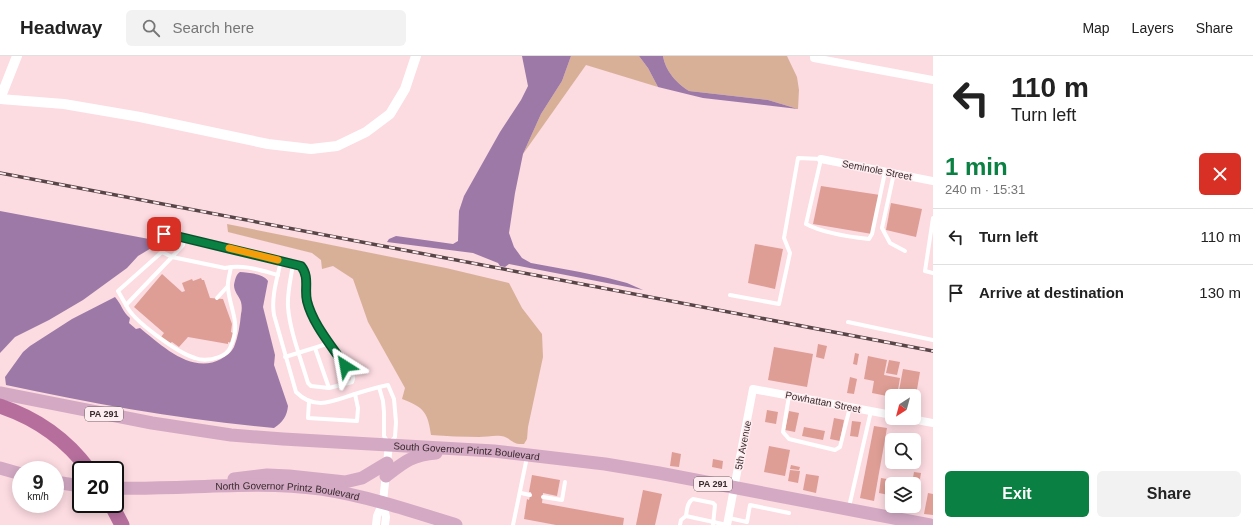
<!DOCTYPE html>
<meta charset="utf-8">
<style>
:root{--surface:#fff;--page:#f2f2f2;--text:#222;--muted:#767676;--line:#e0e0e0;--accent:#0b8043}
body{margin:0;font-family:Arial,sans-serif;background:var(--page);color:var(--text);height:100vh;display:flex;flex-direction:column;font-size:15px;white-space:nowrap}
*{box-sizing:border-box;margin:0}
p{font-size:13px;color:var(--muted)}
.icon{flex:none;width:22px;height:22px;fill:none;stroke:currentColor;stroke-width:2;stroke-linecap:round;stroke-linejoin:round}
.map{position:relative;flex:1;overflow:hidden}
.sheet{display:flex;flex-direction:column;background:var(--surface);width:320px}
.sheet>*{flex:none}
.top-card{background:#fff;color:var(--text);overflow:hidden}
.needle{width:26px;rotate:216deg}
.fabs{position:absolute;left:885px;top:333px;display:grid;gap:8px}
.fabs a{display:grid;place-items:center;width:36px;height:36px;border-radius:6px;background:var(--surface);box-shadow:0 2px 10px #0003;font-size:20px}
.speed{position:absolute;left:12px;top:405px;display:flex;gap:8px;font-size:20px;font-weight:700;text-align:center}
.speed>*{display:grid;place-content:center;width:52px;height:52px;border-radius:50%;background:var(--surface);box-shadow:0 2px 10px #0003;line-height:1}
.speed small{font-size:10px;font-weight:400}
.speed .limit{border:2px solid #111;border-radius:6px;background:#fff;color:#111}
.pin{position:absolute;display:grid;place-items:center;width:34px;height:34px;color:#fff;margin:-17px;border-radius:8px;box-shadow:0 2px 6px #0006}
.me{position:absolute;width:44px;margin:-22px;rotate:326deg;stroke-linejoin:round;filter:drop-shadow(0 0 3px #0008)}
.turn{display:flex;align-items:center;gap:14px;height:84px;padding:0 12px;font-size:18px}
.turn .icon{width:52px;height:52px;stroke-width:2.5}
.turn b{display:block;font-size:28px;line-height:34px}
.round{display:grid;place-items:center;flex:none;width:42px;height:42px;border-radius:6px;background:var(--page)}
.head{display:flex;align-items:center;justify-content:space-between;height:68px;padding:0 12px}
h1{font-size:24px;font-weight:600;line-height:30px;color:var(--accent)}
.cta{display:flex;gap:8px;margin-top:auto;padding:8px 12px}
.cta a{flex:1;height:46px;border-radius:6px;background:var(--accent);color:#fff;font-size:16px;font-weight:600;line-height:46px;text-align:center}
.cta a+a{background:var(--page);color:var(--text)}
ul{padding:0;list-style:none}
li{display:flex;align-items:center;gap:12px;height:56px;padding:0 12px;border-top:1px solid var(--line)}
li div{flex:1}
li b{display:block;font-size:15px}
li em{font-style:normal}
header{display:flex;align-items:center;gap:24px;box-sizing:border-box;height:56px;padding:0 20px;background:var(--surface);border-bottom:1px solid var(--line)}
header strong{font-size:19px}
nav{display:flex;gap:22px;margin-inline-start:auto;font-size:14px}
.search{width:280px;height:36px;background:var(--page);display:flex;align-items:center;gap:10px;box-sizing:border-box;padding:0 14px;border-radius:6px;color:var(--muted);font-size:15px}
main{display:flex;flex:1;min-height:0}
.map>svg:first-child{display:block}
.green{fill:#d8b098}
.water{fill:#9c79a7}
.building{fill:#de9e95}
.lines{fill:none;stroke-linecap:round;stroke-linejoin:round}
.service{stroke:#fff;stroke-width:4}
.minor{stroke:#fff;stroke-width:8}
.tertiary{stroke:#fff;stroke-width:10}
.primary{stroke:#d3a9c4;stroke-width:13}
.motorway{stroke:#b66f9d;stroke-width:15}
.rail-casing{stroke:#574548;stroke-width:3.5}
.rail{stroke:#feedf0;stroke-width:2;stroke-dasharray:6;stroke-linecap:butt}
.route-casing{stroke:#07532c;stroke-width:10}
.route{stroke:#0b8043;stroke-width:7}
.slow{stroke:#f59e0b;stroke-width:7}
.labels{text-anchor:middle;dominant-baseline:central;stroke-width:3;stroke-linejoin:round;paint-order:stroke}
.shield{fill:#feedf0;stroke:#736467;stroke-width:1}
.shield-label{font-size:9px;font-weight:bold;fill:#38292c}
.street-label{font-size:10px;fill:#38292c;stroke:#feedf0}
</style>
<header>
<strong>Headway</strong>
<div class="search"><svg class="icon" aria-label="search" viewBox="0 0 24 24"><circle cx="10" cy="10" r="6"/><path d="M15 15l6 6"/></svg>Search here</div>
<nav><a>Map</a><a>Layers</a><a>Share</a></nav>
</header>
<main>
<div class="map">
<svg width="933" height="469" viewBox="0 0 933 469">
<rect width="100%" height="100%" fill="#fcdbe1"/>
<g class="green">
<path d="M571,0H639L648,12L658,31L586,9L523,98L541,58L562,25Z"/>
<path d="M663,0H787L797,21L799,34L798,53L768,44L689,35C677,28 665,14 663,0Z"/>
<path d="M227,168L446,212L509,227L522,252L542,278L543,301L528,371L527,383L524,388C511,389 511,381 501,380C494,379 486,381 479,381C463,381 447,380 431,379C428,357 424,351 402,343L405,332L368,266L353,223L333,210L322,213L321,204L312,197L228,176Z"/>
</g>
<g class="water">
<path d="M522,0H571L562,25L541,58L523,98L515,137L509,177L514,191L522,202L531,207L580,216L608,222L627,227L643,234L509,208L505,211L500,210L498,207L473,197L387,186L389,183L396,180L453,188L458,185L459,155L464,140L500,76L521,44L528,30Z"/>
<path d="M639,0H663C665,14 677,28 689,35L768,44L798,53L703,42L658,31L648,12Z"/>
<path d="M0,155L149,183L154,185L155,188L153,191L138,200L127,212L83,244L49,264L15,281L0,297Z"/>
<path d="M240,216C248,217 263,217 268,225L263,251L275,299L274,309L288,350C287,360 283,366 274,372C184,364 95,348 6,329L5,321L23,296L30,290L72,263L115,241C122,249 122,255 130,262L129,267L136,273L140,272C161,289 192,319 221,303C226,300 231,297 234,291C238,281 240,269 241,258C242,254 242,250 241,246C239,240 234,236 234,229C235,224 236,218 240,216Z"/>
</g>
<g class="building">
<path d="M821,130L880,139L872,178L813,168Z"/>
<path d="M891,147L922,153L916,181L886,174Z"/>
<path d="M755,188L783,193L775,233L748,227Z"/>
<path d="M162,218L182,236L185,235L182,227L192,223L193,225L201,222L202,224H204L210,242L223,243L232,268L231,276L233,277L232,287L228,286V288L188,281L179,291L172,286L169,288L161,281L164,277L134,251Z"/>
<path d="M818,288L827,290L824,303L816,301Z"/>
<path d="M774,291L813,298L807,331L768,324Z"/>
<path d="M855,297L859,298L857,309L853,308Z"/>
<path d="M868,300L887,304L884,319L900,322L897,340L892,341L872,337L874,325L864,323Z"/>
<path d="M889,304L900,306L897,319L886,317Z"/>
<path d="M903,313L920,316L915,345L914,340H898Z"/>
<path d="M850,321L857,323L854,338L847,337Z"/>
<path d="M767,354L778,356L776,368L765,366Z"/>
<path d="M789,355L799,357L795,376L785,374Z"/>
<path d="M834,362L844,364L840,385L830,383Z"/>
<path d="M852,365L861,366L858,381L850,380Z"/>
<path d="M874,370L887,372L874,445L860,442Z"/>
<path d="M804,371L825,375L823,384L802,380Z"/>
<path d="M769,390L790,394L785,420L764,416Z"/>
<path d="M672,396L681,398L679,411L670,410Z"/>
<path d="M713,403L723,405L722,413L712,411Z"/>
<path d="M791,409L800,411L799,414L790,413Z"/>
<path d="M790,414L800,415L798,427L788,425Z"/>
<path d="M914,416L921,417L918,434L914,433V428H912Z"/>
<path d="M806,418L819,420L816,437L803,434Z"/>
<path d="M532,419L560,424L557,440L543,437L542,447L624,462L623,469H556L524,463L527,443L529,444L531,436H529Z"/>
<path d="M881,422L892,424L889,439L879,437Z"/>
<path d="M643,434L662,438L655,469H636Z"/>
<path d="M928,437L933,438V459L924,458Z"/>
</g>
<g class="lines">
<g class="service">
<path d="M894,117L882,172L890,187L905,195"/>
<path d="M933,162L925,215L933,217"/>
<path d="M162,196L172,201L183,189L184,181"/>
<path d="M281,205C277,223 271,241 274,259L296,336C316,356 335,344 358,337C368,334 378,331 388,329L394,343L396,366L395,381L389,388L384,380V356L383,345L379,331"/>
<path d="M278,219C260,214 243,208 225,212L172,201L126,249L118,235L162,196L161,183L164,178H168L301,210C311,221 304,233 308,246C314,269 339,300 353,321V323L352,326L329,332L311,330L308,327C301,303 290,276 288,251C287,237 291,222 293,208"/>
<path d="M730,239L779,248L790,197L784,182L798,102L821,103L806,168C823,177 850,181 869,183L872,178L885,116"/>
<path d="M217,242L227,231"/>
<path d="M126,249C133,265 178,297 195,302C203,305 211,304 219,301C224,299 228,297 230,292C242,267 230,255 228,232C227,226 230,217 231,211"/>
<path d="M848,266L933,284"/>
<path d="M315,292L329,332"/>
<path d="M285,301L330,287"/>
<path d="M789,340L783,376L789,383L835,394L840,391L850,351"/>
<path d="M309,345L308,362L357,365L358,352L355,338"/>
<path d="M521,437L530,439"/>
<path d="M543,441L562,444L565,426"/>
<path d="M849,451L871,355"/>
<path d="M686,460C687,454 687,446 693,443L713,447L715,449L713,469"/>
<path d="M729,462L747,466L750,449L789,457"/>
<path d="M513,469L527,401"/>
<path d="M680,469L681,464L686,460L727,469"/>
</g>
<g class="minor">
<path d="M814,0V2L933,24"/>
<path d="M821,103L933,125"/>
<path d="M906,362L933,367"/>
<path d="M376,469L377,460L383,446"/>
<path d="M385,469L386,461L383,446L389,388"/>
<path d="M727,469L753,333L892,359"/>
</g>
<g class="tertiary">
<path d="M0,43L64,48L140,61L268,88L311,93L337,90L366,76L390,58L405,33L416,0"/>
<path d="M0,43L17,0"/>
</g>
<g class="primary">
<path id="s1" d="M0,337L152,367L231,379L283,383L494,395L605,408L659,417L930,469"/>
<path d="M0,412L21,418"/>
<path d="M386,420C404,406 412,399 436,397"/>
<path d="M234,423L267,419L289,420L345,426L362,422L387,407"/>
<path d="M55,426L81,430"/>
<path id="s2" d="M115,432C184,434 253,424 321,433C367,440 412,455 456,469"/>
</g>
<g class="motorway">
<path d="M0,350C36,362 67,384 89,414"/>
<path d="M111,448L122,469"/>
</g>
<defs>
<path id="rail" d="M0,117L933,295"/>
</defs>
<use href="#rail" class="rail-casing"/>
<use href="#rail" class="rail"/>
</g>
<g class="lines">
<defs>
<path id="route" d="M164,178H168L301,210C310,221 304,233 307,245C313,269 332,290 345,310"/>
</defs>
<use href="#route" class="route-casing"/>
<use href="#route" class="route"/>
<path class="slow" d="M229,192L278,204"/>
</g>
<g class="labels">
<g class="shield">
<rect x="85" y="351" width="38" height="14" rx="3"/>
<rect x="694" y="421" width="38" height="14" rx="3"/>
</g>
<g class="shield-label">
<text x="104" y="358">PA 291</text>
<text x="713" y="428">PA 291</text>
</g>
<g class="street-label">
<text transform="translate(877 114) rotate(11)">Seminole Street</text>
<text transform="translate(823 346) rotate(11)">Powhattan Street</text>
<text transform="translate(743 389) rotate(-79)">5th Avenue</text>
<text stroke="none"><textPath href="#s1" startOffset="471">South Governor Printz Boulevard</textPath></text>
<text stroke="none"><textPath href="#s2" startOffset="173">North Governor Printz Boulevard</textPath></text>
</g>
</g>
</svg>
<div class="fabs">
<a><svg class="needle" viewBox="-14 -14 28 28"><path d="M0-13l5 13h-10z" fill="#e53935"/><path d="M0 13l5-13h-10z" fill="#767676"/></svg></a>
<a><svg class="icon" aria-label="search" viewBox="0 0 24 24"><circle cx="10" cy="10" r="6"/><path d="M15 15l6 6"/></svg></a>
<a><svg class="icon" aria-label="layers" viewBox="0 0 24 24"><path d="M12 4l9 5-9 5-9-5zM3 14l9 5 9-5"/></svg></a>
</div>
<div class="speed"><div>9<small>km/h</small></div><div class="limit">20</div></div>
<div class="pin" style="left:164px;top:178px;background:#d93025"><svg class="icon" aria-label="arrive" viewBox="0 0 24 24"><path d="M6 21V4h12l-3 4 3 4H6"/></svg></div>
<svg class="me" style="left:345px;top:310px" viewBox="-20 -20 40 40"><path d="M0-17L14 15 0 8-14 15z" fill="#0b8043" stroke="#fff" stroke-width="4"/></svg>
</div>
<section class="sheet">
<div class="top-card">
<div class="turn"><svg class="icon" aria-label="left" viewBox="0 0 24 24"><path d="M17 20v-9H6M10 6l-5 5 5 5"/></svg><div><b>110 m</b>Turn left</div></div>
</div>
<div class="head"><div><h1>1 min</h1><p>240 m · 15:31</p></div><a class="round" style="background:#d93025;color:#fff"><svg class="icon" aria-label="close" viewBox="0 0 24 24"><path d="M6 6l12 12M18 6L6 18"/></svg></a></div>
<ul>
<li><svg class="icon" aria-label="left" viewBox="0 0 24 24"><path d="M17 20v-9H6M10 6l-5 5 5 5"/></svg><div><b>Turn left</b></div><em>110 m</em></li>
<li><svg class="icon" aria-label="arrive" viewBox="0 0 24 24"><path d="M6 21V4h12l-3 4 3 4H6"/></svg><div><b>Arrive at destination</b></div><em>130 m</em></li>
</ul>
<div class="cta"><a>Exit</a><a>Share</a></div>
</section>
</main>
